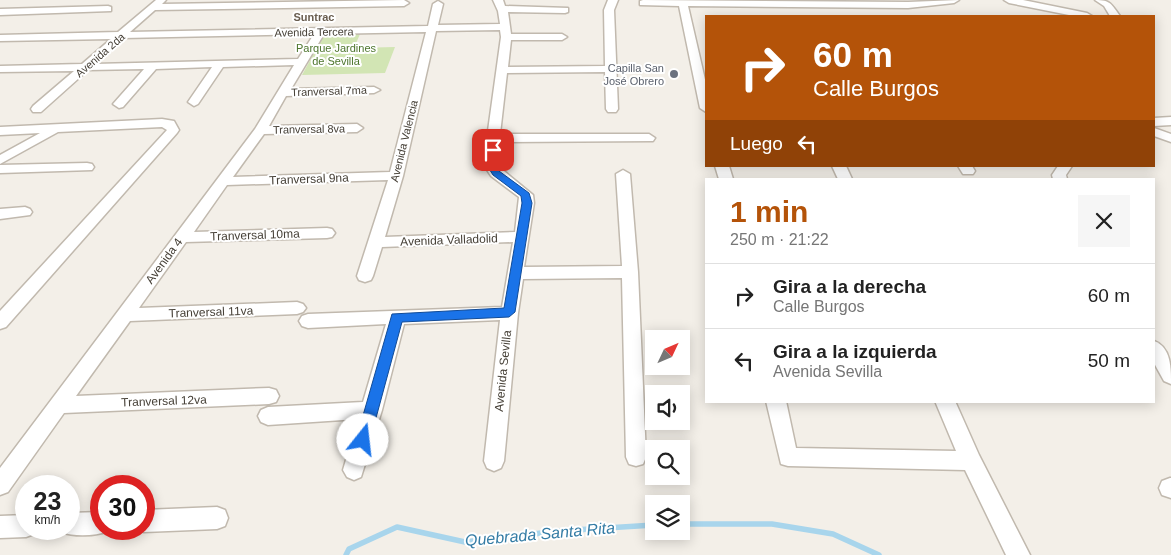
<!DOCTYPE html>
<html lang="es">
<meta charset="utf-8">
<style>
:root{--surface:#fff;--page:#f6f6f6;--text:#222;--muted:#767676;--line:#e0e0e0;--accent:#b45309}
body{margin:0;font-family:Helvetica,sans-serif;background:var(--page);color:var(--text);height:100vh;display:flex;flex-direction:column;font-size:19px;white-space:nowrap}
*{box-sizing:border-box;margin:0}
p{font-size:16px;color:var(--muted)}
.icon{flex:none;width:28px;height:28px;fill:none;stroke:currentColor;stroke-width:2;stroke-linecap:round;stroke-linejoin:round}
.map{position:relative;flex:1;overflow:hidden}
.sheet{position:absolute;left:705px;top:178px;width:450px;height:225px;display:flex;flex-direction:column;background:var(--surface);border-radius:0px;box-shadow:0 2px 12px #0003}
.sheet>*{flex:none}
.guide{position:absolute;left:705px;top:15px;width:450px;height:152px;border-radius:0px;box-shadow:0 2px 12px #0003;background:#b45309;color:#fff;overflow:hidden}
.needle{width:32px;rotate:46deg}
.fabs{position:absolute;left:645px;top:330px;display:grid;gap:10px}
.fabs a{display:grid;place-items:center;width:45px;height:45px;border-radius:0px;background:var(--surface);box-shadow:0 2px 12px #0003;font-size:25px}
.speed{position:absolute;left:15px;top:475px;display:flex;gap:10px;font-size:25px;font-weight:700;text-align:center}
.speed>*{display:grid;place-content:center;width:65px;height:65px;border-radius:50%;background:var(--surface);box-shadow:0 2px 12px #0003;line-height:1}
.speed small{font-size:12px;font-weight:400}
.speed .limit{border:8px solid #d22;background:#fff;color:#111}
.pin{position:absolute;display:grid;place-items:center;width:42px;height:42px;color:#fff;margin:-21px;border-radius:10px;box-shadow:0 2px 8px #0006}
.me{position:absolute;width:55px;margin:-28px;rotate:16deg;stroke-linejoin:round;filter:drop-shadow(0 0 4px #0008)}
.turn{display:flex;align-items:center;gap:18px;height:105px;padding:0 25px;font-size:22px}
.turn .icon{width:65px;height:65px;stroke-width:2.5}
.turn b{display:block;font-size:35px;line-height:42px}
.then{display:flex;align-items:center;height:48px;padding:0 25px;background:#0003;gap:10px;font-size:19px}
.round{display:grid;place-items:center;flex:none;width:52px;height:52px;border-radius:0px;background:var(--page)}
.overview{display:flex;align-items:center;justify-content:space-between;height:85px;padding:0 25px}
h1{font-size:30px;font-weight:700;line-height:38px;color:var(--accent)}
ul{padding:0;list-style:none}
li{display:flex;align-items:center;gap:15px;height:65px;padding:0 25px;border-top:1px solid var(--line)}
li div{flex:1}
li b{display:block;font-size:19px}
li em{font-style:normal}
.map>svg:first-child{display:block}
.green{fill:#d2e5b4}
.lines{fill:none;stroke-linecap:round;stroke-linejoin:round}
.stream{stroke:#a8d5ec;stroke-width:5.5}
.minor-casing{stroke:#c1b9ae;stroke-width:3}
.minor{fill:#fff;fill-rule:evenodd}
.route{fill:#1a73e8;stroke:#114b97}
.worship-dot{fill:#6b7280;stroke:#fff;stroke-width:2}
.labels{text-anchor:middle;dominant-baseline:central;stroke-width:4;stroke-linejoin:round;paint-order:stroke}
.far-neighbourhood-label{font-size:11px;font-weight:bold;fill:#695d4f;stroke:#fff}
.far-street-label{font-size:11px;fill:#464037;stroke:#fff}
.far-park-label{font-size:11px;fill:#4d752d;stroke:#fff}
.far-worship-label{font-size:11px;fill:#5b616d;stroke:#fff;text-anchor:end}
.street-label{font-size:12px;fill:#464037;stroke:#fff}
.near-water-label{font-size:16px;font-style:italic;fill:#347ca5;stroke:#fff}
</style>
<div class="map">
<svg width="1171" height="555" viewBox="0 0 1171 555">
<rect width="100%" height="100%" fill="#f3efe8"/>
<path class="green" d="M360,34L354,48L395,47L385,73L302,75L324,35Z"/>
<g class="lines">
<g class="stream">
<path d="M681,524H772L833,534L879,555"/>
<path d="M346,555L349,549L397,527L465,542L558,531L654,525"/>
</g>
<defs>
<g id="minor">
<path d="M156,0H166L162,4L404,0L409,3L404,6L155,10L130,32L428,26L433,4L438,1L443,4L438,25L500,24L498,11L493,0H503L505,6L568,8V12L565,13L508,12L511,34H562L567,37L562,40H511L508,67L605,66L604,10L608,0H618L614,10L618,109L616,112H608L606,109L605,72L507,73L500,134H649L655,138L653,141L500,142L499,167L533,195L534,203L524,267L622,266L616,174L623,170L630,174L638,272L646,457L643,464L636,466L629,464L626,457L622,278L523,279L518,313L504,461L501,468L494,471L487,468L484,461L500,320L404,324L382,410L361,477L354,480L347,477L343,470L358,419L268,425L261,422L258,416L261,410L268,407L363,402L386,324L308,328L302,326L299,321L302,316L308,314L502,307L513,242L382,247L373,276L371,280L365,282L359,280L357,276L388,180L227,185L194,232L327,228L332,229L335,233L332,237L327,238L186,242L139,308L297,302L303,304L306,308L303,312L297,314L130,321L76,396L269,388L276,390L279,396L276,402L269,404L64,413L8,492L0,495V468L255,129L294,65L223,67L198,104L194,106L188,102L212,67L156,69L123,107L119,108L113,104L144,69L88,70L41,112H33L31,109L33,106L74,71L0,72V66L82,64L111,39L0,41V35L118,32ZM500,30L501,37L487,138L485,167L491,176L519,197L515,232L385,237L403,176L436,31ZM426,32L390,172L233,177L264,134L357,132L363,128L357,124L269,126L286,96L374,93L380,90L374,87L291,89L324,34ZM314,34L298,59L95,64L123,38Z"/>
<path d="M643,0L908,2L959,0L954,3L908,8L688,6L706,84V112L700,108L679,6L640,5V1Z"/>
<path d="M1004,0H1023L1087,13L1092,16H1074L1009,3Z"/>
<path d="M1095,0C1111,0 1111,4 1120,16H1110L1104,6Z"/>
<path d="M108,6L111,7V11L0,15V9Z"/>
<path d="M1171,117V125L1154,126V118Z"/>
<path d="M162,119L174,121L179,130L177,133L6,327L0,329V311L167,130L162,127L58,132L0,164V155L40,133L0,135V127Z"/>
<path d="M1154,128L1171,134V142L1154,136Z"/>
<path d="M87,163L92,164L94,167L92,170L0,173V165Z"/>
<path d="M715,166H729L733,179H719Z"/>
<path d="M832,166H846L852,179H838Z"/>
<path d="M958,166H972L975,171L973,174H963Z"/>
<path d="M1058,166H1072L1066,175L1067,179H1053L1052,175Z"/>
<path d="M25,207L30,209L32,212L30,215L0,219V209Z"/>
<path d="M1154,341C1171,347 1171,368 1171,384L1164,381L1154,363Z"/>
<path d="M766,401H786L796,448L956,451L935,401H955L979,455L1030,555H1006L965,470L788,466L781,464Z"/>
<path d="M1170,478H1171V498L1162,495L1159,488L1162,481Z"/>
<path d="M217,507L225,510L228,518L225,526L217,529L144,532L136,529H144V510Z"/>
<path d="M101,512V529H110L109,531C95,536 75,537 61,532L60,529H69V513Z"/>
<path d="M26,515V529H36L34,534L26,537L0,538V516Z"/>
</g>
</defs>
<use href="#minor" class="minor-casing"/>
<use href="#minor" class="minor"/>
</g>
<path class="route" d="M493,147L497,150V167L499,171L529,193L532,203L515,312L509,317L402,322L370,440L368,444L363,446L358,444L356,440L392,314L504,308L522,203L521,196L493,175L488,167V150Z"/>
<circle class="worship-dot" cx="674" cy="74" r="5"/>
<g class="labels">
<g class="far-neighbourhood-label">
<text x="314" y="17">Suntrac</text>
</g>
<g class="far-street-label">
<text transform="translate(314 32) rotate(-1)">Avenida Tercera</text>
<text transform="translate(100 55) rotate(-41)">Avenida 2da</text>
<text transform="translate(329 91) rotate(-2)">Tranversal 7ma</text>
<text transform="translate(309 129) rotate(-1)">Tranversal 8va</text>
<text transform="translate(404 141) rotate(-76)">Avenida Valencia</text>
</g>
<g class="far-park-label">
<text x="336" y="48">Parque Jardines<tspan x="336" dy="13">de Sevilla</tspan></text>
</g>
<g class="far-worship-label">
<text x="664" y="68">Capilla San<tspan x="664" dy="13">José Obrero</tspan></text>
</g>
<g class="street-label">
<text transform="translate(309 179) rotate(-2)">Tranversal 9na</text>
<text transform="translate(255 235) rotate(-2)">Tranversal 10ma</text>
<text transform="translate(449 240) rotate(-2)">Avenida Valladolid</text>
<text transform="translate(164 261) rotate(-54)">Avenida 4</text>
<text transform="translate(211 312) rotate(-2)">Tranversal 11va</text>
<text transform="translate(503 371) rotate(-84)">Avenida Sevilla</text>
<text transform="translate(164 401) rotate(-2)">Tranversal 12va</text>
</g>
<g class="near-water-label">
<text transform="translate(540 534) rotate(-5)">Quebrada Santa Rita</text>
</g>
</g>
</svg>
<div class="fabs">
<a><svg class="needle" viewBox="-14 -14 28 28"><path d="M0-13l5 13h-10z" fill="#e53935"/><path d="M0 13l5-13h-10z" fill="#767676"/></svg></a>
<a><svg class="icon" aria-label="sound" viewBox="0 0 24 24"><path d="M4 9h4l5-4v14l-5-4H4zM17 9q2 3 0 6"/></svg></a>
<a><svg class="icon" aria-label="search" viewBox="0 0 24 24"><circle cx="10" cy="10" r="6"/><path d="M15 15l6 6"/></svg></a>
<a><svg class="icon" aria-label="layers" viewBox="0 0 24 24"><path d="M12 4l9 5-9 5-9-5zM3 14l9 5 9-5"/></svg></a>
</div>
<div class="speed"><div>23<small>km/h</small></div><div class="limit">30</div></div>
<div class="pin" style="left:493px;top:150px;background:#d93025"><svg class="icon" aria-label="arrive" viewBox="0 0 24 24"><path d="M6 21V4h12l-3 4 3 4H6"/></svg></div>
<svg class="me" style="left:363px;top:440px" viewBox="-20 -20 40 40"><circle r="19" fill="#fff"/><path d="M0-13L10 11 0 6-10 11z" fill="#1a73e8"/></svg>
<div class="guide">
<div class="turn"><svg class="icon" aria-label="right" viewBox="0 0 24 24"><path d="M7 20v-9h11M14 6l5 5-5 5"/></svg><div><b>60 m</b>Calle Burgos</div></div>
<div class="then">Luego<svg class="icon" aria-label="left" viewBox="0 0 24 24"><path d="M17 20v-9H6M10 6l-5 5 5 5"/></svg></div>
</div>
<section class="sheet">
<div class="overview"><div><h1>1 min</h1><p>250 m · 21:22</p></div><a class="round"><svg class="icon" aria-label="close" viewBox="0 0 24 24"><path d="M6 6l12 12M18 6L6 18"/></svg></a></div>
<ul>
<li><svg class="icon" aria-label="right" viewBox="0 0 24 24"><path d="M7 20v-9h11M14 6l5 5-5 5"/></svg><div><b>Gira a la derecha</b><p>Calle Burgos</p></div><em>60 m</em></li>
<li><svg class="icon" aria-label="left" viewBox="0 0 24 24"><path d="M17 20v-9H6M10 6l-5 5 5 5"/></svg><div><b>Gira a la izquierda</b><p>Avenida Sevilla</p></div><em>50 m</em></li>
</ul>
</section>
</div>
